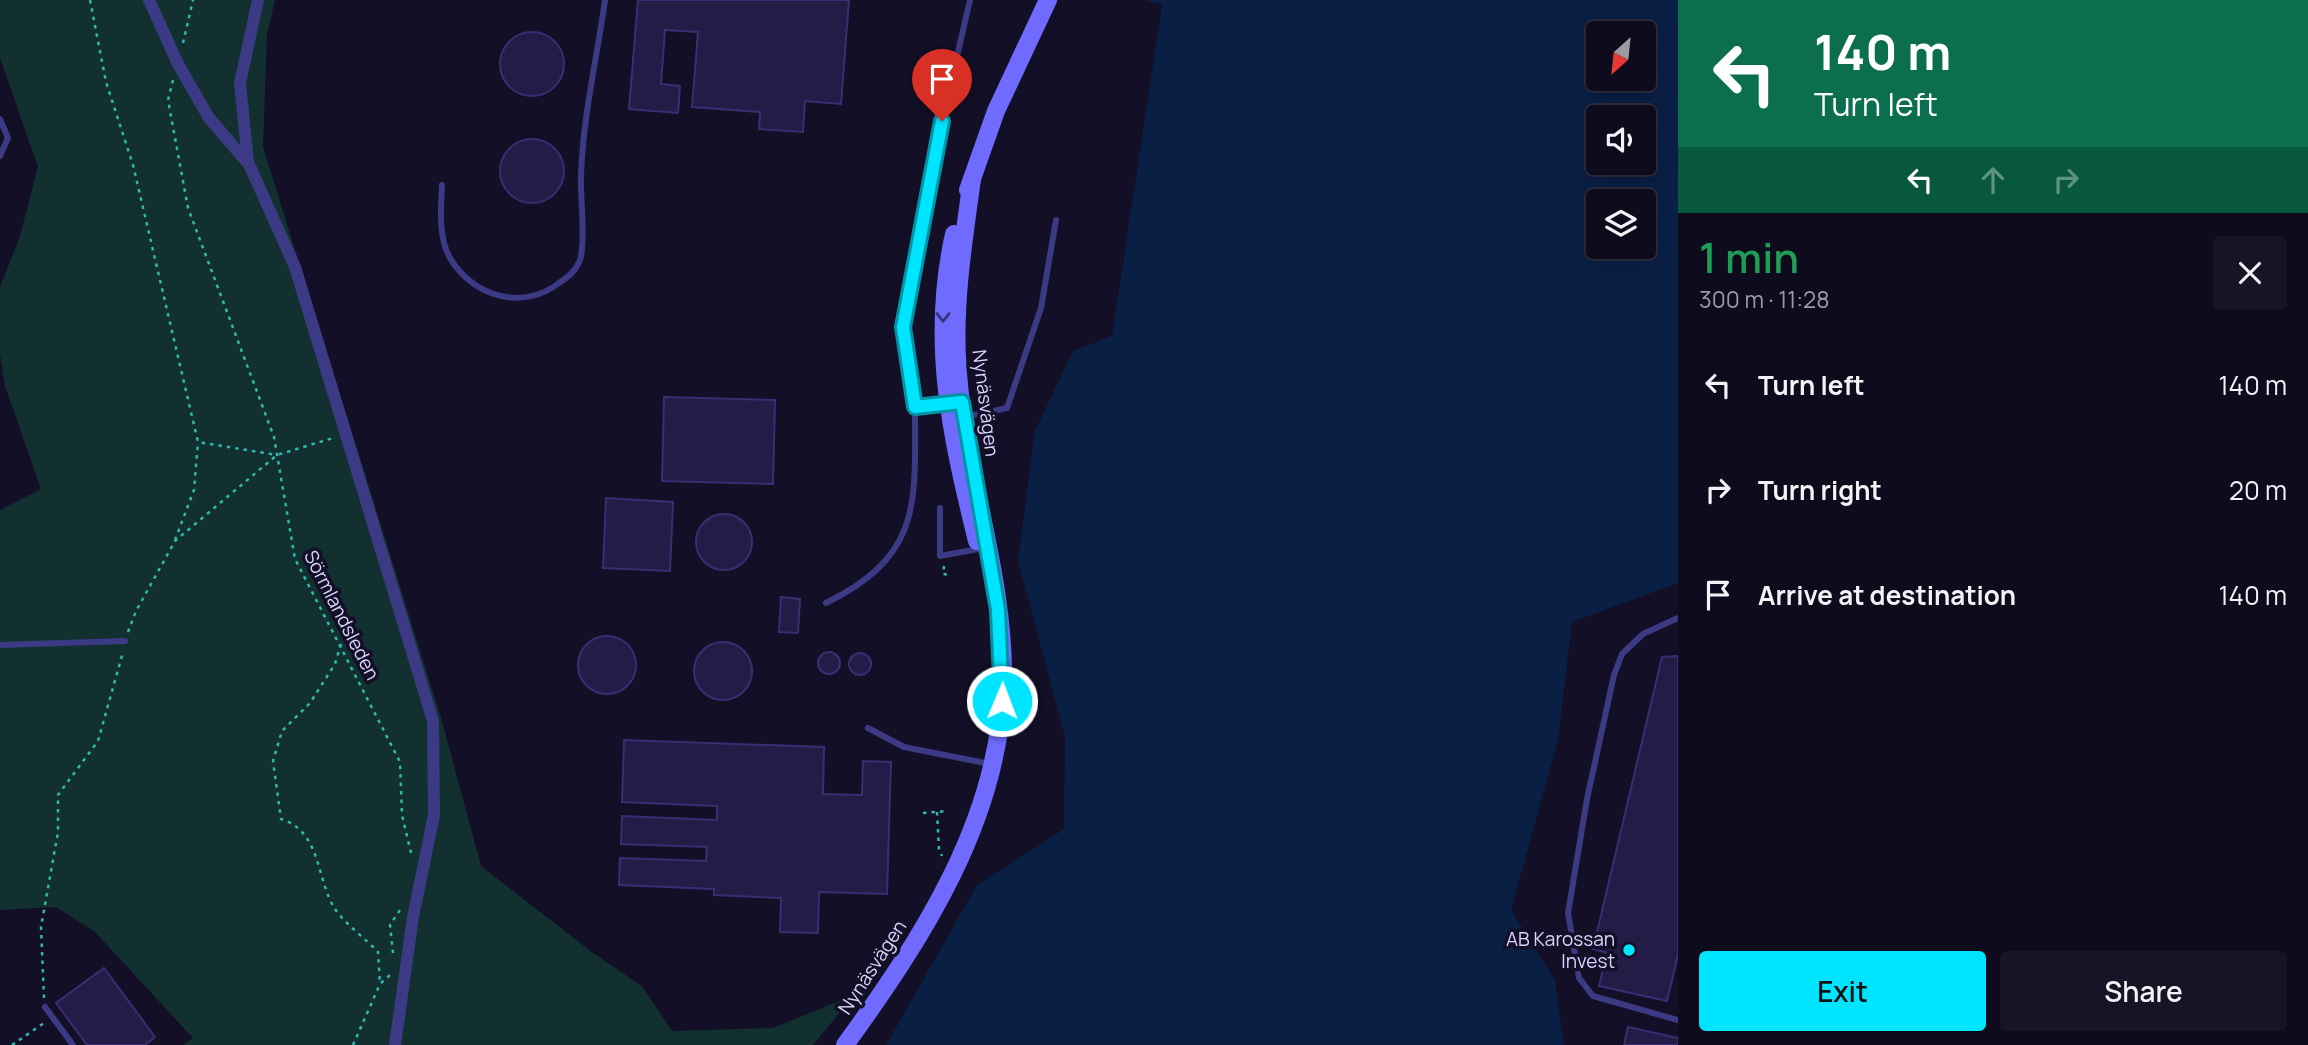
<!DOCTYPE html>
<meta charset="utf-8">
<style>
:root{--surface:#0e0b1c;--page:#171425;--text:#f1f3f6;--muted:#9b9ba3;--line:#2e2b3b;--accent:#00e5ff}
body{margin:0;font-family:Manrope,sans-serif;background:var(--page);color:var(--text);height:100vh;display:flex;flex-direction:column;font-size:26px;white-space:nowrap}
*{box-sizing:border-box;margin:0}
p{font-size:23px;color:var(--muted)}
.icon{flex:none;width:38px;height:38px;fill:none;stroke:currentColor;stroke-width:2;stroke-linecap:round;stroke-linejoin:round}
.map{position:relative;flex:1;overflow:hidden}
.sheet{display:flex;flex-direction:column;background:var(--surface);width:630px}
.sheet>*{flex:none}
.banner{background:#0b6e4f;color:#fff;overflow:hidden}
.needle{width:46px;rotate:207deg}
.buttons{position:absolute;left:1586px;top:21px;display:grid;gap:14px}
.buttons a{display:grid;place-items:center;width:70px;height:70px;border-radius:7px;background:var(--surface);box-shadow:0 4px 18px #0003,0 0 0 2px var(--line);font-size:35px}
.pin{position:absolute;display:grid;place-items:center;width:60px;height:60px;color:#fff;margin:-72px -30px;border-radius:50% 50% 50% 0;rotate:-45deg;box-shadow:0 0 7px #0007}
.pin .icon{rotate:45deg}
.me{position:absolute;width:77px;margin:-38px;rotate:1deg;stroke-linejoin:round;filter:drop-shadow(0 0 5px #0008)}
.turn{display:flex;align-items:center;gap:24px;height:147px;padding:0 21px;font-size:32px}
.turn .icon{width:91px;height:91px;stroke-width:2.5}
.turn b{display:block;font-size:49px;line-height:60px}
.lanes{display:flex;align-items:center;height:66px;padding:0 21px;background:#0003;justify-content:center;gap:35px;direction:ltr}
.lanes .off{opacity:.35}
.round{display:grid;place-items:center;flex:none;width:74px;height:74px;border-radius:7px;background:var(--page)}
.summary{display:flex;align-items:center;justify-content:space-between;height:119px;padding:0 21px}
h1{font-size:42px;font-weight:600;line-height:52px;color:#1e9e55}
.primary-button{display:flex;gap:14px;margin-top:auto;padding:14px 21px}
.primary-button a{flex:1;height:80px;border-radius:7px;background:var(--accent);color:#111;font-size:28px;font-weight:600;line-height:80px;text-align:center}
.primary-button a+a{background:var(--page);color:var(--text)}
ul{padding:0;list-style:none}
li{display:flex;align-items:center;gap:21px;height:105px;padding:0 21px}
li div{flex:1}
li b{display:block;font-size:26px}
li em{font-style:normal}
main{display:flex;flex:1;min-height:0}
.map>svg:first-child{display:block}
.green{fill:#12302f}
.water{fill:#0a1f44;fill-rule:evenodd}
.building{fill:#241b47;stroke:#3b2d73;stroke-width:2}
.lines{fill:none;stroke-linecap:round;stroke-linejoin:round}
.path{stroke:#2fb8b0;stroke-width:2.5;stroke-dasharray:3.5 5;stroke-linecap:butt}
.lane{stroke:#3d3a85;stroke-width:6}
.street{stroke:#3d3a85;stroke-width:12}
.secondary{stroke:#6f6bff;stroke-width:18}
.oneway{stroke:#38347d}
.route-casing{stroke:#0095a6;stroke-width:18}
.route{stroke:#00e5ff;stroke-width:12}
.poi-dot{fill:#00e5ff;stroke:#130f26;stroke-width:2.5}
.labels{text-anchor:middle;dominant-baseline:central;stroke-width:7;stroke-linejoin:round;paint-order:stroke}
.street-label{font-size:19px;fill:#d9d4ff;stroke:#130f26}
.poi-label{font-size:19px;fill:#d9d4ff;stroke:#130f26;text-anchor:end}
</style>
<main>
<div class="map">
<svg width="1678" height="1045" viewBox="0 0 1678 1045">
<rect width="100%" height="100%" fill="#130f26"/>
<path class="green" d="M0,0H275L267,34L263,147L442,721L481,866L593,953L642,986L672,1031L773,1028L854,995L813,1045H183L193,1038L94,931L56,907L0,910V510L41,489L5,386L0,355V287L19,239L38,167L0,58Z"/>
<path class="water" d="M1144,0H1678V583L1572,622L1558,740L1511,910L1555,980L1564,1045H886L977,885L1064,829L1065,737L1018,560L1035,431L1073,351L1112,336L1162,5ZM1598,33H1643V79H1598ZM1598,117H1643V163H1598ZM1598,201H1643V247H1598Z"/>
<g class="building">
<path d="M638,0H849L841,104L805,101L803,132L759,129L760,112L692,107L698,32L665,30L661,84L680,86L678,113L629,109Z"/>
<circle cx="532" cy="64" r="32"/>
<circle cx="532" cy="171" r="32"/>
<path d="M664,397L775,400L773,484L662,481Z"/>
<path d="M606,498L673,502L670,571L603,568Z"/>
<circle cx="724" cy="542" r="28"/>
<path d="M781,597L800,599L798,633L779,632Z"/>
<circle cx="607" cy="665" r="29"/>
<circle cx="723" cy="671" r="29"/>
<circle cx="829" cy="663" r="11"/>
<circle cx="860" cy="664" r="11"/>
<path d="M1678,656V955L1667,1001L1599,986L1607,953L1593,949L1662,657Z"/>
<path d="M624,740L824,747L823,794L862,795L863,761L891,762L887,894L819,892L818,933L780,932L781,898L714,895V889L619,885L620,858L706,861L707,847L621,844L622,816L717,820V806L622,802Z"/>
<path d="M104,968L155,1037L145,1045H87L56,1003Z"/>
<path d="M1628,1027L1678,1038V1045H1624Z"/>
</g>
<g class="lines">
<g class="path">
<path d="M90,0L106,82L133,165L198,442L277,455"/>
<path d="M183,43L193,0"/>
<path d="M173,80L168,100L188,208L274,437L295,559L400,762L402,815L412,857"/>
<path d="M175,540L194,490L198,442"/>
<path d="M944,566L943,574L950,575"/>
<path d="M128,632L136,611L175,541L277,455L333,438"/>
<path d="M341,644L335,664L310,703L282,731L273,761L281,819C322,832 316,880 335,909C345,924 365,938 378,952L380,984"/>
<path d="M937,812L939,849L942,856"/>
<path d="M923,813L948,811"/>
<path d="M393,953L390,925L400,910"/>
<path d="M44,998L41,927L58,832V795L98,741L123,652"/>
<path d="M12,1045L44,1023"/>
<path d="M353,1045L380,984L390,975"/>
</g>
<g class="lane">
<path d="M0,119L8,138L0,156"/>
<path d="M442,185C441,207 438,237 450,258C473,297 523,311 559,283C568,277 576,271 580,260C586,238 580,198 581,175C583,116 597,58 605,0"/>
<path d="M946,403L915,407L903,327L942,121L970,0"/>
<path d="M965,417L1007,408L1041,308L1056,220"/>
<path d="M940,508V556L984,548"/>
<path d="M826,603C923,555 915,503 915,407"/>
<path d="M1678,618L1643,634L1622,654L1614,675L1587,799L1568,913L1579,978L1593,996L1678,1020"/>
<path d="M0,645L125,641"/>
<path d="M868,728L904,747L990,764"/>
<path d="M45,1007L73,1045"/>
</g>
<g class="street">
<path d="M149,0L178,64L209,118L247,162"/>
<path d="M258,0L240,83L248,162L295,267L433,721L434,815L413,917L395,1045"/>
</g>
<g class="secondary">
<path d="M968,190L996,111L1048,0"/>
<path d="M954,234C930,342 951,435 977,541"/>
<path d="M845,1045C922,939 1001,818 1003,682C1005,572 962,467 957,358C954,298 964,238 972,179"/>
</g>
</g>
<defs><path id="oneway-chevron" d="M-2-3.5L2.5 0L-2 3.5" fill="none" stroke-width="1.6" stroke-linecap="round" stroke-linejoin="round" transform="scale(1.75)"/></defs>
<use class="oneway" href="#oneway-chevron" transform="translate(943 317) rotate(91)"/>
<g class="lines">
<defs>
<path id="route" d="M942,121L903,327L915,407L962,402L998,610L1002,701"/>
</defs>
<use href="#route" class="route-casing"/>
<use href="#route" class="route"/>
</g>
<circle class="poi-dot" cx="1629" cy="950" r="7"/>
<g class="labels">
<g class="street-label">
<text transform="translate(986 403) rotate(83)">Nynäsvägen</text>
<text transform="translate(342 615) rotate(63)">Sörmlandsleden</text>
<text transform="translate(872 967) rotate(-57)">Nynäsvägen</text>
</g>
<g class="poi-label">
<text x="1615" y="939">AB Karossan<tspan x="1615" dy="22">Invest</tspan></text>
</g>
</g>
</svg>
<div class="buttons">
<a><svg class="needle" viewBox="-14 -14 28 28"><path d="M0-13l5 13h-10z" fill="#e53935"/><path d="M0 13l5-13h-10z" fill="#9b9ba3"/></svg></a>
<a><svg class="icon" aria-label="sound" viewBox="0 0 24 24"><path d="M4 9h4l5-4v14l-5-4H4zM17 9q2 3 0 6"/></svg></a>
<a><svg class="icon" aria-label="layers" viewBox="0 0 24 24"><path d="M12 4l9 5-9 5-9-5zM3 14l9 5 9-5"/></svg></a>
</div>
<div class="pin" style="left:942px;top:121px;background:#d93025"><svg class="icon" aria-label="arrive" viewBox="0 0 24 24"><path d="M6 21V4h12l-3 4 3 4H6"/></svg></div>
<svg class="me" style="left:1002px;top:701px" viewBox="-20 -20 40 40"><circle r="17" fill="#00e5ff" stroke="#fff" stroke-width="3"/><path d="M0-11L8 9 0 5-8 9z" fill="#fff"/></svg>
</div>
<section class="sheet">
<div class="banner">
<div class="turn"><svg class="icon" aria-label="left" viewBox="0 0 24 24"><path d="M17 20v-9H6M10 6l-5 5 5 5"/></svg><div><b>140 m</b>Turn left</div></div>
<div class="lanes"><svg class="icon" aria-label="left" viewBox="0 0 24 24"><path d="M17 20v-9H6M10 6l-5 5 5 5"/></svg><svg class="icon off" aria-label="ahead" viewBox="0 0 24 24"><path d="M12 20V5M6 11l6-6 6 6"/></svg><svg class="icon off" aria-label="right" viewBox="0 0 24 24"><path d="M7 20v-9h11M14 6l5 5-5 5"/></svg></div>
</div>
<div class="summary"><div><h1>1 min</h1><p>300 m · 11:28</p></div><a class="round"><svg class="icon" aria-label="close" viewBox="0 0 24 24"><path d="M6 6l12 12M18 6L6 18"/></svg></a></div>
<ul>
<li><svg class="icon" aria-label="left" viewBox="0 0 24 24"><path d="M17 20v-9H6M10 6l-5 5 5 5"/></svg><div><b>Turn left</b></div><em>140 m</em></li>
<li><svg class="icon" aria-label="right" viewBox="0 0 24 24"><path d="M7 20v-9h11M14 6l5 5-5 5"/></svg><div><b>Turn right</b></div><em>20 m</em></li>
<li><svg class="icon" aria-label="arrive" viewBox="0 0 24 24"><path d="M6 21V4h12l-3 4 3 4H6"/></svg><div><b>Arrive at destination</b></div><em>140 m</em></li>
</ul>
<div class="primary-button"><a>Exit</a><a>Share</a></div>
</section>
</main>
